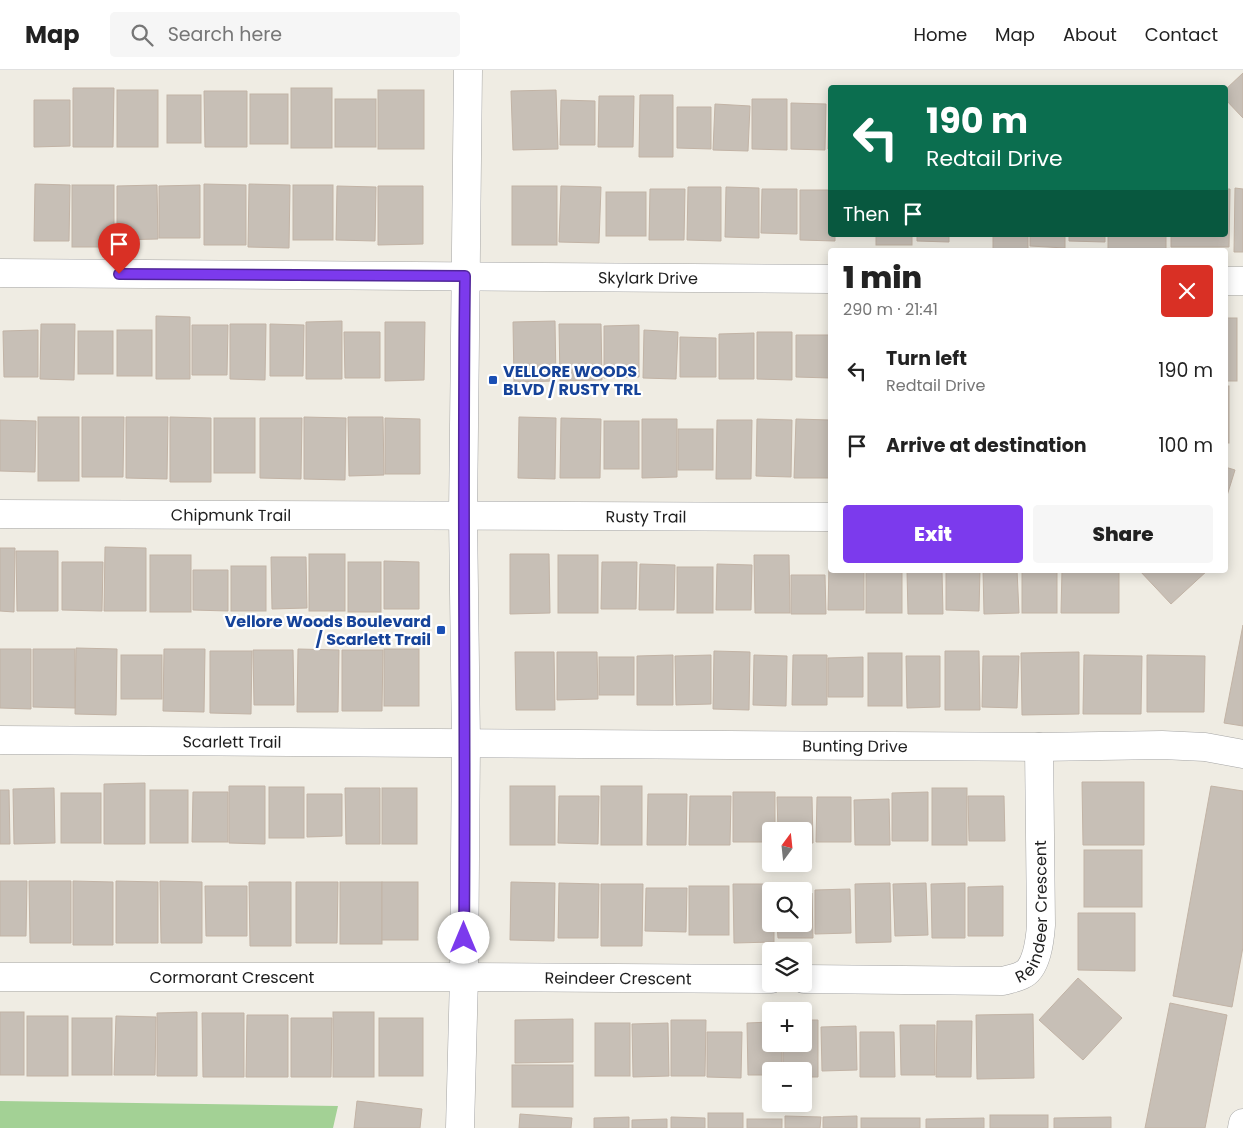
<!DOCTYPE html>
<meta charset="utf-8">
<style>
:root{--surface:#fff;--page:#f6f6f6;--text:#222;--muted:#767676;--line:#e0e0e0;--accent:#7c3aed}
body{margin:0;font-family:Poppins,sans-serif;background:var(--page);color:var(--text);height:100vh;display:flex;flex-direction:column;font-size:19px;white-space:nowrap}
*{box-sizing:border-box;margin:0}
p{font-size:16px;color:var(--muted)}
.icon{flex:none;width:28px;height:28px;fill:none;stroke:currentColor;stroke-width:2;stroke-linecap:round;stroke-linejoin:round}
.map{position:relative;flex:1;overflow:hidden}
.drawer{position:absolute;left:828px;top:178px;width:400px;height:325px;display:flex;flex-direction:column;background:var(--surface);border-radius:5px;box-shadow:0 2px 12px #0003}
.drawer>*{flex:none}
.top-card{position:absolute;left:828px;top:15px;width:400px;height:152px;border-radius:5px;box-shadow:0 2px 12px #0003;background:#0b6e4f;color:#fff;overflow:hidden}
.needle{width:32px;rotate:15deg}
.fabs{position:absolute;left:762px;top:752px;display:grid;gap:10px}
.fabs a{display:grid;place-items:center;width:50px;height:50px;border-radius:5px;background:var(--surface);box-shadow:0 2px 12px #0003;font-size:25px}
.pin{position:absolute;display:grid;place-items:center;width:42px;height:42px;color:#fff;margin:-51px -21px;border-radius:50% 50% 50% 0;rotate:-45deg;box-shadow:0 0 5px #0007}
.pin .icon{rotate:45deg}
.me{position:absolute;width:55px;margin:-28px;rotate:0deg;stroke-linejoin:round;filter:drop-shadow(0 0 4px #0008)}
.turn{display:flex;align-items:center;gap:18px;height:105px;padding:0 15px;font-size:22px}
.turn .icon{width:65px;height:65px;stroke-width:2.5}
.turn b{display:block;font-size:35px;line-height:42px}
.then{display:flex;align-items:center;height:48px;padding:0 15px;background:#0003;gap:10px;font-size:19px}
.round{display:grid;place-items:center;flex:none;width:52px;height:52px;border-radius:5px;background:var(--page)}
.overview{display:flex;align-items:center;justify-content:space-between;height:85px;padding:0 15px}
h1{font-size:30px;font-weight:800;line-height:38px}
.button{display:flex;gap:10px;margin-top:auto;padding:10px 15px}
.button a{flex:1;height:58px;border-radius:5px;background:var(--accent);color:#fff;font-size:20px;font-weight:800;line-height:58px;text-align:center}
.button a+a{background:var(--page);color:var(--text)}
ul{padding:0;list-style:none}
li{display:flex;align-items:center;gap:15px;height:75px;padding:0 15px}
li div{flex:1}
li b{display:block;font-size:19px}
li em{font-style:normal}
header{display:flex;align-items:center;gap:30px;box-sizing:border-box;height:70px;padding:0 25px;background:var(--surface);border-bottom:1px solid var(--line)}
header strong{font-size:24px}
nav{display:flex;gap:28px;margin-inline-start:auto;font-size:18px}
.search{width:350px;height:45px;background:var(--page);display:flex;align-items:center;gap:12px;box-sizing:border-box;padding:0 18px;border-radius:5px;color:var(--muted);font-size:19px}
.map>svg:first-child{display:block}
.forest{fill:#a3d195}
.building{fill:#c7bfb6;stroke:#c2b3a5}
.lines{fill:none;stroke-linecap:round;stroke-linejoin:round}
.minor-casing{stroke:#a5a5a5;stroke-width:29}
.tertiary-casing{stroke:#a5a5a5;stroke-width:29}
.minor{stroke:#fff;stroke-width:28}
.tertiary{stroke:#fff;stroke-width:28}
.route-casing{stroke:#51269a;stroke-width:12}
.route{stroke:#7c3aed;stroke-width:9}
.transit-dot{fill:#1a4fb4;stroke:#fff;stroke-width:2}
.labels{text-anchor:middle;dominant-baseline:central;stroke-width:4.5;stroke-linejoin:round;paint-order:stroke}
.street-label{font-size:16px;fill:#1e1e1e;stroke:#fff}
.transit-label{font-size:16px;font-weight:bold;fill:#164399;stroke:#fff;text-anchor:start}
</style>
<header>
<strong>Map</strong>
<div class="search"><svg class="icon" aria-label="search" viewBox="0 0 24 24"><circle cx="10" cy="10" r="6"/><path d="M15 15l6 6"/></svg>Search here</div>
<nav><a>Home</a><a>Map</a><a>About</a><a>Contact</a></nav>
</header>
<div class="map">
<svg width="1243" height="1058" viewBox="0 0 1243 1058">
<rect width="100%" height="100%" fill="#efece3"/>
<path class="forest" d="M0,1031L338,1036L333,1058H0Z"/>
<g class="building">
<path d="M1243,3V48L1225,29V20Z"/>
<path d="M73,18H114L113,77H73Z"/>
<rect x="291" y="18" width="41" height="60"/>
<rect x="117" y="20" width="41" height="57"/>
<rect x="378" y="20" width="46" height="59"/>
<path d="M556,20L558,79L513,80L511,21Z"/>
<path d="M204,21H247V77H205Z"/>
<rect x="250" y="24" width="38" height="50"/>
<rect x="167" y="25" width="34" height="48"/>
<path d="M640,25H673V87H639Z"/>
<path d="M599,26H634L633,77H598Z"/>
<path d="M829,27H830V79H828Z"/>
<rect x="335" y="29" width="41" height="48"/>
<path d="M752,29H787V80L752,79Z"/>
<path d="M34,30H70V76L34,77Z"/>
<path d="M561,30L595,31V75H560Z"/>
<path d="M791,33L826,34L825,80L791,79Z"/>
<path d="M715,34L750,36L748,81L713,80Z"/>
<path d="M677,37H711V79L677,78Z"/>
<path d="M35,114L70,115L69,171H34Z"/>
<path d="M204,114L246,115V175H204Z"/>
<path d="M249,114L290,115L289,178L248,177Z"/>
<rect x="72" y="115" width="42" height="62"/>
<path d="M157,115L158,169L117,170V116Z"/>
<path d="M200,115V168H159V116Z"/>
<rect x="293" y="115" width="40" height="55"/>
<path d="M337,116L376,117L375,171L336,170Z"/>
<path d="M378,116H423V174L378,175Z"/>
<rect x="512" y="116" width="45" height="59"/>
<path d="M561,116L601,117L599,173L559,172Z"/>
<path d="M688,117H721V171L687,170Z"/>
<path d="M726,117L759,118V168L725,167Z"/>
<path d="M1235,118L1243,119V182H1234Z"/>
<path d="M650,119H685L684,170H649Z"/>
<path d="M762,119H797V164L761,163Z"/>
<path d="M1225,119H1230L1229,177H1171V165H1225Z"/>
<path d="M800,120H830V165H835V171L800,170Z"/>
<rect x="606" y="122" width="40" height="44"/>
<rect x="876" y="165" width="36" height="10"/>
<path d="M917,165H949V172L917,171Z"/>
<rect x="993" y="165" width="35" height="15"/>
<path d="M1030,165H1065V178L1030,176Z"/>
<path d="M1069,165H1105V172L1069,171Z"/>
<rect x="1108" y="165" width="58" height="15"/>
<path d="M156,246L190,247V309H156Z"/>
<rect x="1225" y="248" width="12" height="63"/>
<path d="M342,251V309H306V252Z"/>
<path d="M555,251L556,311L514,312L513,252Z"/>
<path d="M385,252H425L424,310L385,311Z"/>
<path d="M41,254H75L74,310L40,309Z"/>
<path d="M230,254H266L265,310L230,309Z"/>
<path d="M270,254L304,255L303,306H270Z"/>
<path d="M559,254H601L602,310L560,311Z"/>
<path d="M192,255H228L227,305H192Z"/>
<path d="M639,255V307L604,308V256Z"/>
<path d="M38,260V307H4L3,261Z"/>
<rect x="117" y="260" width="35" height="46"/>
<path d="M644,260L678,262L676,309L643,308Z"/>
<rect x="78" y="261" width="35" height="43"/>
<path d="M344,262H380V308H345Z"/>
<path d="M757,262H792V310L757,309Z"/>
<path d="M754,263V309H719V264Z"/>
<path d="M796,265H830V308L796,307Z"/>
<path d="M680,267L716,268V307H680Z"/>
<rect x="1225" y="316" width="4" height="57"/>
<rect x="38" y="347" width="41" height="64"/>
<path d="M82,347H124L123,407H82Z"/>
<path d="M126,347H168L167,409L126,408Z"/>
<path d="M170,347L211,348V412H170Z"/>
<path d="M304,347L346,348L345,410L304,409Z"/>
<path d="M348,347H383L384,405L349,406Z"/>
<path d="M519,347L556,348L555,409L518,408Z"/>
<rect x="214" y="348" width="41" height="55"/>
<path d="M260,348H302L301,409L260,408Z"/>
<path d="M385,348L420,349V404H385Z"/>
<path d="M561,348L601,349L600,408H560Z"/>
<path d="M642,349H677V407L642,408Z"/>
<path d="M757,349L792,350L791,407L756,406Z"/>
<path d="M796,349L830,350L829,408H794Z"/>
<path d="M0,350L36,351L35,402L0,401Z"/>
<path d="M717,350H752L751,409H716Z"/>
<rect x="604" y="351" width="35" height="48"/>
<rect x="678" y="359" width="35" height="41"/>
<path d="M1225,397L1235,400L1225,432Z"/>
<path d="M105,477L146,478V541H104Z"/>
<path d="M0,478H15L14,542L0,541Z"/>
<path d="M16,481H58V541H17Z"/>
<rect x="309" y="484" width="36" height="57"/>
<path d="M510,484H549L550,543L510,544Z"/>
<rect x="150" y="485" width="41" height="57"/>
<rect x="558" y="485" width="40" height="58"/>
<path d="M754,485H789L790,543H755Z"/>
<path d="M271,487H306L307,538L272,539Z"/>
<path d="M384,491L419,492V539H384Z"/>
<path d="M62,492H103L102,541L62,540Z"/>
<rect x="348" y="492" width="33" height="50"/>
<path d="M602,492H637L636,539H601Z"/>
<path d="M640,494L675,495L674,540H639Z"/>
<path d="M717,494L752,495L751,540H716Z"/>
<path d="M829,495H830V500H864V540H828Z"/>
<rect x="231" y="496" width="35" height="45"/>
<rect x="677" y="497" width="36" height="46"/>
<path d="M193,500H228V541L193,540Z"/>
<rect x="866" y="500" width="36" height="43"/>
<path d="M946,500H980L979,541L946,540Z"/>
<path d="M983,500H1017L1019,543L984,544Z"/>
<rect x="1022" y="500" width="35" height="43"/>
<path d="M1062,500H1119V543H1061Z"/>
<path d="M1139,500H1208L1171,534Z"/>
<path d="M907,501H942L943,544H908Z"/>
<path d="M791,505H825L826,544H791Z"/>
<path d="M1243,555V656L1224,653Z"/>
<path d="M76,578L117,579L116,645L75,644Z"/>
<path d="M0,579H31V639L0,638Z"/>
<path d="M33,579H75V638L33,637Z"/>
<path d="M164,579H205L204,642L163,641Z"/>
<path d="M298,579L339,580L338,642H297Z"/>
<rect x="384" y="579" width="35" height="57"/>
<path d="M253,580H293L294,635H254Z"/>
<path d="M342,580H383L382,641H342Z"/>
<path d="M210,581H252L251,644L210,643Z"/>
<path d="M714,581L750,582L749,640L713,639Z"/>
<path d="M945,581H979L980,640H945Z"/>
<path d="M515,582H554L555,640H516Z"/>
<path d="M557,582H597L598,629L557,630Z"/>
<path d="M1079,582V644L1022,645L1021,583Z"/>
<rect x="868" y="583" width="34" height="53"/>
<rect x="121" y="585" width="41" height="44"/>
<path d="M673,585V635H637V586Z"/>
<path d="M711,585V634L676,635L675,586Z"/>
<path d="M754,585L787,586L786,636L753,635Z"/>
<path d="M793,585H827V635H792Z"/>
<path d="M1084,585L1142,586L1141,644H1083Z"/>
<path d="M1147,585L1205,586L1204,642H1147Z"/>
<path d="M906,586H940V637L907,638Z"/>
<path d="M983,586H1019L1017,638L982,637Z"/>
<rect x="599" y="587" width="35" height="38"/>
<path d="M863,587V627H828V588Z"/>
<path d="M1082,712H1144V775H1083Z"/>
<path d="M145,713V774H104V714Z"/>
<path d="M229,716H265V774L229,773Z"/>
<rect x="510" y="716" width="45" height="59"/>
<rect x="601" y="716" width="41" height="59"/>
<path d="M1211,716L1243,721V877L1232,937L1173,926Z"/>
<rect x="269" y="717" width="35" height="51"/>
<path d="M54,718L55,773L14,774L13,719Z"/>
<path d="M345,718H380V774H346Z"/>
<rect x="382" y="718" width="35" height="56"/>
<rect x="932" y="718" width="35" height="57"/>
<path d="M0,720H9L10,774H0Z"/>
<rect x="150" y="720" width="38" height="53"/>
<path d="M193,722H228V772H192Z"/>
<path d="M733,722H775V761H771V772H733Z"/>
<path d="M928,722V771H892V723Z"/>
<rect x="61" y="723" width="40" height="50"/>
<path d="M307,724H342V766L307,767Z"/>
<path d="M648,724H687L686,775H647Z"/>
<path d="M559,726H599L598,774L558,773Z"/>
<path d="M690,726H731L730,775H689Z"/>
<path d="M968,726H1004L1005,771H969Z"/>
<path d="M777,727H812L813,773H804V761H778Z"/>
<path d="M817,727H851V772H816Z"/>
<path d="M889,729L890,775H855L854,730Z"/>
<rect x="1084" y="780" width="58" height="57"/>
<path d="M0,811H27L26,866H0Z"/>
<path d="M29,811H71V873H30Z"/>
<path d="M73,811L113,812V875H73Z"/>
<path d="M116,811L158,812V873H116Z"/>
<path d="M160,811L202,812V873H161Z"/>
<path d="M249,812H291V876H250Z"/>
<path d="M296,812H338L337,873H296Z"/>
<rect x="340" y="812" width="42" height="62"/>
<rect x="382" y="812" width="36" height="58"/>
<path d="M511,812L555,813L554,871L510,870Z"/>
<path d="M559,813L599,814L598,868H558Z"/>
<path d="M890,813L891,872L856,873L855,814Z"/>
<path d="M926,813L928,865L895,866L893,814Z"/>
<path d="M965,813V868H932L931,814Z"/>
<path d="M601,814H643L642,876H601Z"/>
<path d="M733,814H774V821H771V854H774V872L734,873Z"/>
<path d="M205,816H247V866H206Z"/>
<rect x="689" y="816" width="40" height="49"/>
<path d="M1003,816V866H968V817Z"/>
<path d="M646,818H687L686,862L645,861Z"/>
<path d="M850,819L851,863L815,864V820Z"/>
<path d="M804,823H812L813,868H778L777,854H804Z"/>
<path d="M1078,843H1135V901L1078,900Z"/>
<path d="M1078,908L1122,948L1083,990L1039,950Z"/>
<path d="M1170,933L1227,945L1205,1058H1145Z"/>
<rect x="0" y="942" width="24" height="63"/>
<path d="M197,942V1006H157V943Z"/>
<rect x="333" y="942" width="41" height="65"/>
<path d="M202,943H244V1007H203Z"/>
<path d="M1033,944L1034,1008L977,1009L976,945Z"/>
<path d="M247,945H288V1007H246Z"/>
<rect x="27" y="946" width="41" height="60"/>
<path d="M116,946L156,947L155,1005H114Z"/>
<rect x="72" y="948" width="40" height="57"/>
<path d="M291,948H332L331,1007H291Z"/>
<rect x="379" y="948" width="44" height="58"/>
<path d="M573,949V992L515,993V950Z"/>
<path d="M671,950H706L705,1006H671Z"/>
<path d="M804,950H818V1007H804V1001H783V974H804Z"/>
<path d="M937,951H972L971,1007H936Z"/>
<path d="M771,952V974H782V1001H771V1005H748L747,953Z"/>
<rect x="595" y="953" width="35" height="53"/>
<path d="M668,953L669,1006L633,1007L632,954Z"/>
<path d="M900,955H935V1005H901Z"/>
<path d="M856,956L857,1000L822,1001L821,957Z"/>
<path d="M707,962H742L741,1008L707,1007Z"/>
<path d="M860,962H894L895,1007H860Z"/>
<rect x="512" y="995" width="61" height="42"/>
<path d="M357,1031L422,1039L420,1058H354Z"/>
<rect x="708" y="1043" width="35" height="15"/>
<path d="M520,1044L572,1048L571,1058H519Z"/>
<rect x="990" y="1045" width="58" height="13"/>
<path d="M785,1046L821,1047L820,1058H785Z"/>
<path d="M857,1046V1058H823V1047Z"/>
<path d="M629,1047V1058H594V1048Z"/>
<path d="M671,1047L705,1048V1058H671Z"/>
<path d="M1111,1047V1058H1054V1048Z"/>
<rect x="861" y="1048" width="59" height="10"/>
<path d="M984,1048V1058H926V1049Z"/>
<path d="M667,1049V1058H632V1050Z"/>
<rect x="747" y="1049" width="35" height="9"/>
</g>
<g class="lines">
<defs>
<g id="minor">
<path id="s1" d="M0,203L830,209"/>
<path d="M1225,211H1243"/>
<path id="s2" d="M0,444L830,447"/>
<path id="s3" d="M0,670L1039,677L1162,675L1205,677L1243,684"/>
<path id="s4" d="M0,907H464L771,909"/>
<path id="s5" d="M804,909L1003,911C1009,909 1017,908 1022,905C1037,899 1040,869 1041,855L1039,677"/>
<path d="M1242,1058L1243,1053"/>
</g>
<path id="tertiary" d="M460,1058L464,907L466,672L463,446L468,0"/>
</defs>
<use href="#minor" class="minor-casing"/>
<use href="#tertiary" class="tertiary-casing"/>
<use href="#minor" class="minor"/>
<use href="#tertiary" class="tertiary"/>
</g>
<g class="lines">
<defs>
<path id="route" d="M119,204L465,206C462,426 466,647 464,868"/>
</defs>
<use href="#route" class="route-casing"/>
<use href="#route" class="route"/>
</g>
<g class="transit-dot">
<rect x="488" y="305" width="10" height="10" rx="2.5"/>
<rect x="436" y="555" width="10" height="10" rx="2.5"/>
</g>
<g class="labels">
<g class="street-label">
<text stroke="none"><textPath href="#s1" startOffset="648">Skylark Drive</textPath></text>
<text stroke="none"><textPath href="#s2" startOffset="231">Chipmunk Trail</textPath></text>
<text stroke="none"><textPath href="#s2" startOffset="646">Rusty Trail</textPath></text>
<text stroke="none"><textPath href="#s3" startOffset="232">Scarlett Trail</textPath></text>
<text stroke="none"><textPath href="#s3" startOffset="855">Bunting Drive</textPath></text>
<text stroke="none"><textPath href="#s5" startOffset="286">Reindeer Crescent</textPath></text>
<text stroke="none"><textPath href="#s4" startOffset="232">Cormorant Crescent</textPath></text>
<text stroke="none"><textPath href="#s4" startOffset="618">Reindeer Crescent</textPath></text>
</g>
<g class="transit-label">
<text x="503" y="301">VELLORE WOODS<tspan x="503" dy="18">BLVD / RUSTY TRL</tspan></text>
<text x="431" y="551" text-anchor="end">Vellore Woods Boulevard<tspan x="431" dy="18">/ Scarlett Trail</tspan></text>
</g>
</g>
</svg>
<div class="fabs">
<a><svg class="needle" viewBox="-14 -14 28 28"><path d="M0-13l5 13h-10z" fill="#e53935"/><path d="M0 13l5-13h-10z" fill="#767676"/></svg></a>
<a><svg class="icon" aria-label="search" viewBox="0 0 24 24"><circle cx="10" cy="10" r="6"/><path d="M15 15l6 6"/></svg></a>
<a><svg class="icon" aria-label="layers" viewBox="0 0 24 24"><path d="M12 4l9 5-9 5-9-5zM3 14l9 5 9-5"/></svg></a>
<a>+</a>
<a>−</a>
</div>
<div class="pin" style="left:119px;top:204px;background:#d93025"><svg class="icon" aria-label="arrive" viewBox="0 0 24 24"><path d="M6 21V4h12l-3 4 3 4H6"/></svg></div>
<svg class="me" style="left:464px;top:868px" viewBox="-20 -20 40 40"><circle r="19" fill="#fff"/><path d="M0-13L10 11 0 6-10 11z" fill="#7c3aed"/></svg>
<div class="top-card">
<div class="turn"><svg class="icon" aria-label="left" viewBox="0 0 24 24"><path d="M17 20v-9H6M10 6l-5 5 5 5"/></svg><div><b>190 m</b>Redtail Drive</div></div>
<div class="then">Then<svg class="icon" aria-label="arrive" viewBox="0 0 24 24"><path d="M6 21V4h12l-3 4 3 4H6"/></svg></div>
</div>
<section class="drawer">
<div class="overview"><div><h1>1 min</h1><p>290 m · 21:41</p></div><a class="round" style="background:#d93025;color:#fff"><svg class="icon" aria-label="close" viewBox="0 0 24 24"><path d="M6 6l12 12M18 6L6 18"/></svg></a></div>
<ul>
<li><svg class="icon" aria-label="left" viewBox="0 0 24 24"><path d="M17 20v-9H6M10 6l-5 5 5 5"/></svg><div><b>Turn left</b><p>Redtail Drive</p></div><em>190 m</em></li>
<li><svg class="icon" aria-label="arrive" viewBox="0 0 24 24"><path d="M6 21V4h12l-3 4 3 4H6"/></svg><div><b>Arrive at destination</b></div><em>100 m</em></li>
</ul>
<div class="button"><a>Exit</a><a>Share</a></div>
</section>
</div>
